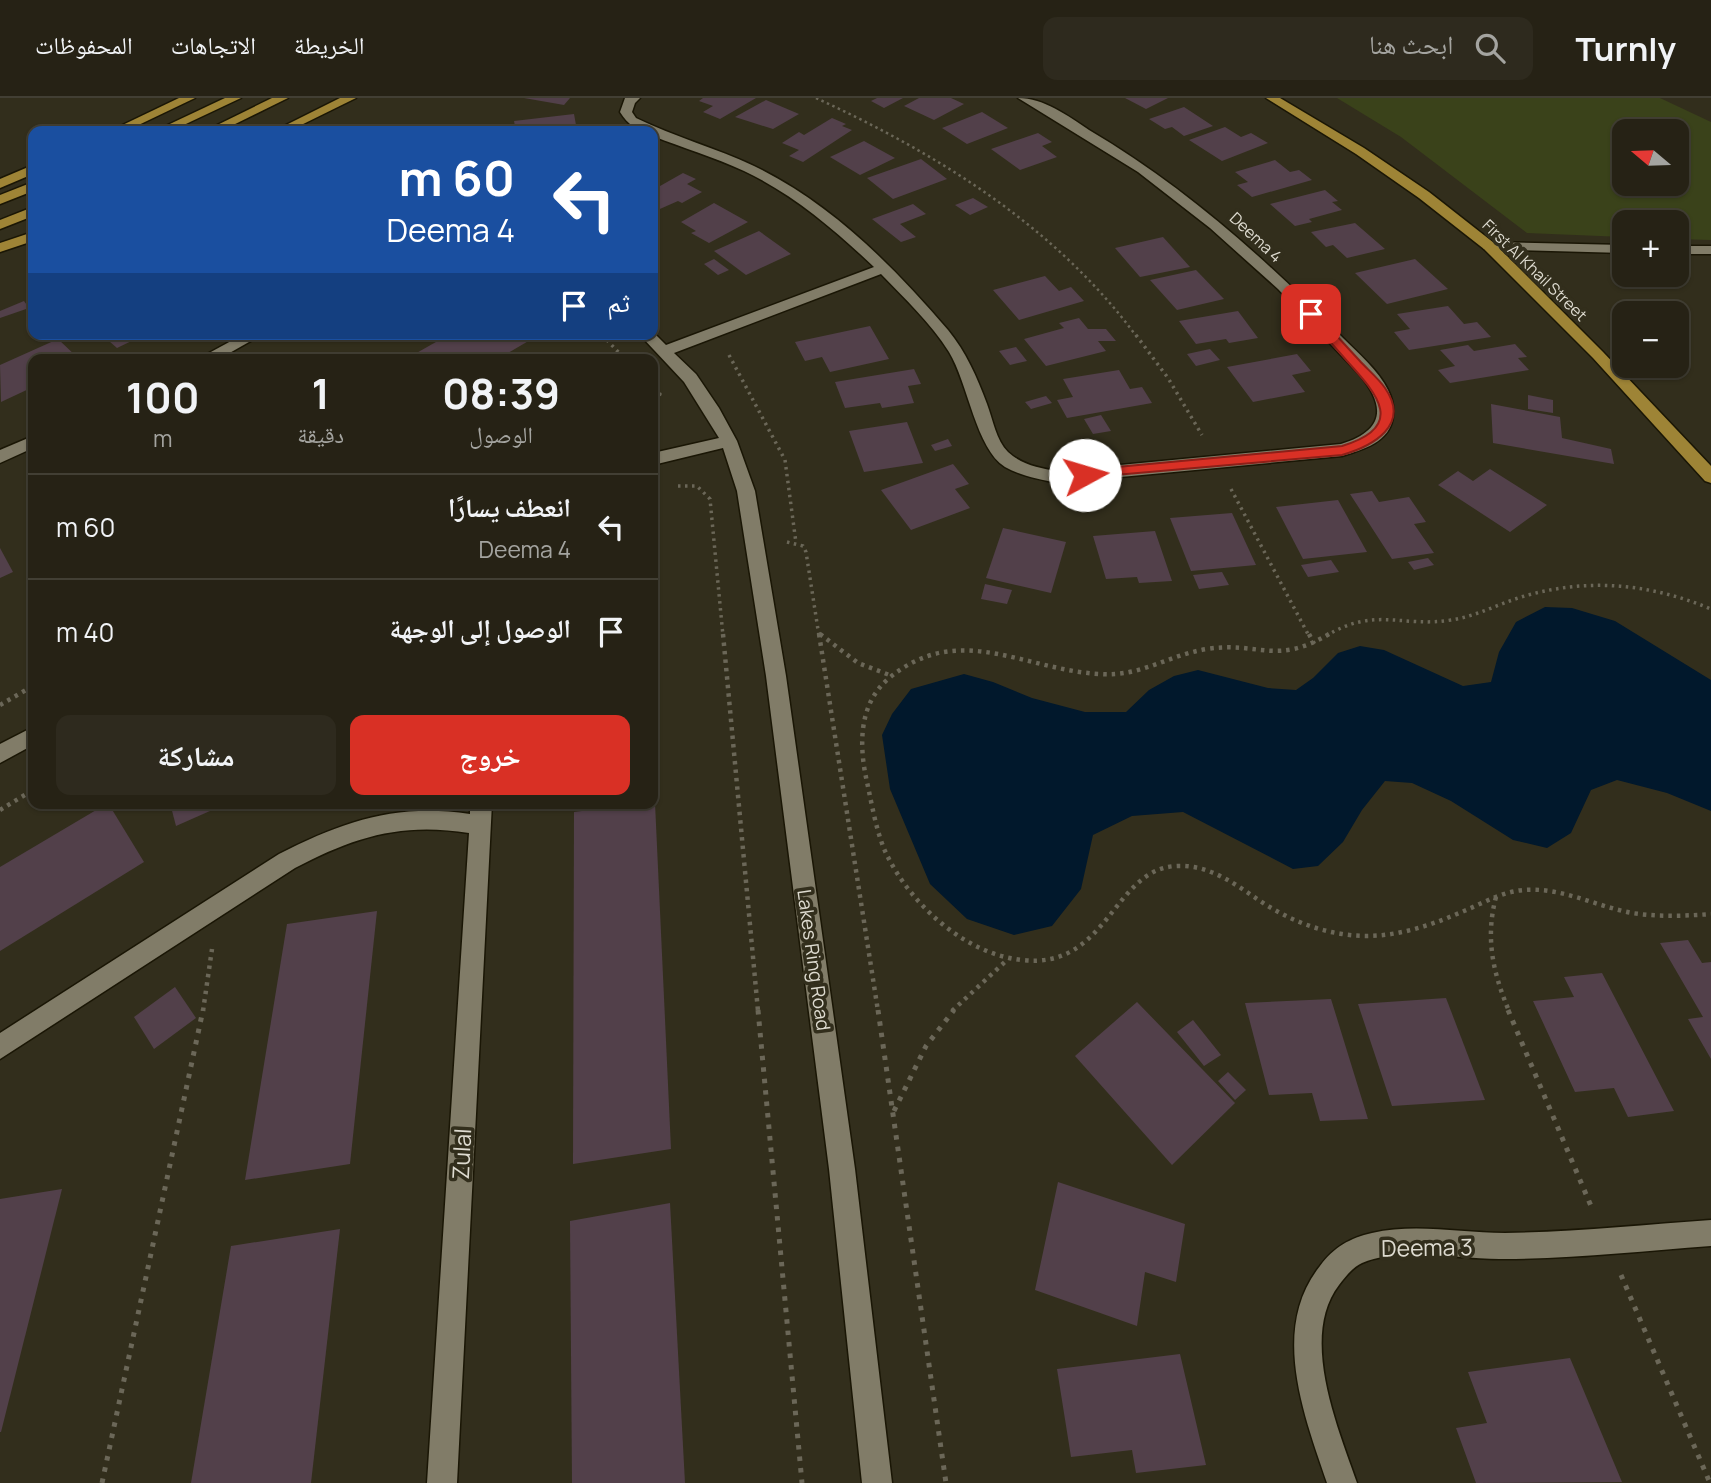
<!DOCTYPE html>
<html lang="ar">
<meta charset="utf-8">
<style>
:root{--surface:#262215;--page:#2e2a1e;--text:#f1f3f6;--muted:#a4a4a0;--line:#423f34;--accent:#d93025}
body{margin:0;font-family:Manrope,"Noto Naskh Arabic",sans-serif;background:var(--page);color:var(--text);direction:rtl;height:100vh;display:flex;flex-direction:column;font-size:26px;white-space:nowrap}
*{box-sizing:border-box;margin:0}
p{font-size:23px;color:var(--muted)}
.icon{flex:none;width:38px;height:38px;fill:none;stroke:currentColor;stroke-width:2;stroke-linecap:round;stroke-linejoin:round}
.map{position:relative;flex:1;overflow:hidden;direction:ltr}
.side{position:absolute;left:28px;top:256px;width:630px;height:455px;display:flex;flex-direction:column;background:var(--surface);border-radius:14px;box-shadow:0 2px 5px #0004,0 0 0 2px var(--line);direction:rtl}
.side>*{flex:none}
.guide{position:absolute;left:28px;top:28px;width:630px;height:214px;border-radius:14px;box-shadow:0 2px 5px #0004,0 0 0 2px var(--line);direction:rtl;background:#1a4fa0;color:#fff;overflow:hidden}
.needle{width:46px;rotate:289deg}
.fabs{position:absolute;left:1612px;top:21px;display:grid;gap:14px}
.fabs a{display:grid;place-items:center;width:77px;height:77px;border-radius:14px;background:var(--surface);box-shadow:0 2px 5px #0004,0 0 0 2px var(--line);font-size:35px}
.pin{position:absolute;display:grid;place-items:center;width:60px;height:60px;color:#fff;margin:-30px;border-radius:14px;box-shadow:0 4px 10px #0006}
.me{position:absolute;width:77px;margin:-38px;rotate:84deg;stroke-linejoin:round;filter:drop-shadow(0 0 5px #0008)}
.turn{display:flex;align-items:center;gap:24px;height:147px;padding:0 28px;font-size:32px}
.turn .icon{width:91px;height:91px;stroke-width:2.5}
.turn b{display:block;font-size:49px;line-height:60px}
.then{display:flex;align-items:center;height:66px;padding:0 28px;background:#0003;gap:14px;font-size:26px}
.eta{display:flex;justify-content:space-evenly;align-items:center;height:119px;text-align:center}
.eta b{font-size:42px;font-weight:700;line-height:49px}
.primary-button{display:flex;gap:14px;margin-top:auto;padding:14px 28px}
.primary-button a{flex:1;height:80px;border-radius:14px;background:var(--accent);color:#fff;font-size:28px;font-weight:700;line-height:80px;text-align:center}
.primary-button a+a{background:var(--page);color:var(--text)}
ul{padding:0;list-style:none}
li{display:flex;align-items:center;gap:21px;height:105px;padding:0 28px;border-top:2px solid var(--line)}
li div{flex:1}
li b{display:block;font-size:26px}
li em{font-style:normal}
header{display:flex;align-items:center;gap:42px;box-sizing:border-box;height:98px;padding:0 35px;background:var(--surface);border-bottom:2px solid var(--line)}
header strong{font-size:33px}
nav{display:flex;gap:38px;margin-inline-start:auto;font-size:24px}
.search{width:490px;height:63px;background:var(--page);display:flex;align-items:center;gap:18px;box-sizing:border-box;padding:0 24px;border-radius:14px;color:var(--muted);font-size:26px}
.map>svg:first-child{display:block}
.green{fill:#3a421a;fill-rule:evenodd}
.water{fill:#01182c}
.building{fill:#52404a}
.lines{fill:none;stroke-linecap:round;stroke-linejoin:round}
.minor-casing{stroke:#1a1605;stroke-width:3}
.major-casing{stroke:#1a1605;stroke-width:3}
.path-far3{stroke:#6b6758;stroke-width:2.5;stroke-dasharray:2.5 3.5;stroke-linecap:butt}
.path-far2{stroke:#6b6758;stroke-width:3.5;stroke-dasharray:2.5 4.5;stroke-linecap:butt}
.path-far1{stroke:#6b6758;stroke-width:4.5;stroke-dasharray:3.5 5;stroke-linecap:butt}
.path{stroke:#6b6758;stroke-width:5;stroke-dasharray:4.5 7;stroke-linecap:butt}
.minor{fill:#817c68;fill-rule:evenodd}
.major{fill:#9e8436;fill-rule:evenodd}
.route{fill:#d93025;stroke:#8d1f18;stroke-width:2}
.labels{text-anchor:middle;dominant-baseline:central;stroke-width:7;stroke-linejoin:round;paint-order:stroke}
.far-street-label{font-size:16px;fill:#dedbd0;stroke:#322e1c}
.street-label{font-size:19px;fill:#dedbd0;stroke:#322e1c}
.near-street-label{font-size:23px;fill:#dedbd0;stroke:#322e1c}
</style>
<header>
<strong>Turnly</strong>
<div class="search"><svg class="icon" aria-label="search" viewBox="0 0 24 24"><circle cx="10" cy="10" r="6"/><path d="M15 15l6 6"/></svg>ابحث هنا</div>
<nav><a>الخريطة</a><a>الاتجاهات</a><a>المحفوظات</a></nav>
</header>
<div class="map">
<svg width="1711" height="1385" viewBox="0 0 1711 1385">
<rect width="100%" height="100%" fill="#322e1c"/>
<path class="green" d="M1337,0H1660L1711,24V142L1677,141L1676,124H1624V139L1527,135L1401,39ZM1624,33H1676V86H1624Z"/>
<path class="water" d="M1545,509L1572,510L1615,523L1711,582V713L1667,695L1617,682L1591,692L1571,735L1547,750L1513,742L1451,703L1412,685L1385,683L1362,712L1343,744L1318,768L1293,771L1183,714L1132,718L1093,737L1081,791L1052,828L1014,837L967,821L930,786L890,691L882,637L892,616L911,591L964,576L993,584L1032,600L1085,614H1126L1149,592L1174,578L1198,572L1268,590L1296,592L1313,580L1338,555L1360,548L1384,552L1463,588L1491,584L1499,554L1516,524Z"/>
<g class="building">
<path d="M524,0H570L564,7Z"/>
<path d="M703,0H756L720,21L703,14L713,8L699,3Z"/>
<path d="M877,0H903L884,10L871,3Z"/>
<path d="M919,0H951L964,6L934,22L904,8Z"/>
<path d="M1125,0H1168L1146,11Z"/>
<path d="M766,2L799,16L773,31L735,19Z"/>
<path d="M1184,9L1213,28L1184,38L1172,29L1165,31L1149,21Z"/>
<path d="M982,14L1008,30L967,46L942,30Z"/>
<path d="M574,16L576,27L564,28L565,33H516L514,23Z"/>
<path d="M832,20L846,26L842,28L852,32L803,64L789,58L799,52L782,45L799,34L804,37Z"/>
<path d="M1225,29L1241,39L1251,35L1268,45L1222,63L1189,42Z"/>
<path d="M1038,35L1052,44L1042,48L1057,59L1020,72L991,51Z"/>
<path d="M864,43L895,60L860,77L830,59Z"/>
<path d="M921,61L947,81L893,101L867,80Z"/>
<path d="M1275,62L1290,74L1299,72L1312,82L1252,99L1237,87L1248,84L1235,74Z"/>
<path d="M683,75L696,81L687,86L702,94L682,105L678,103L653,114V92Z"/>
<path d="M1325,92L1338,103L1332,104L1342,112L1309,121L1312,124L1295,128L1270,106Z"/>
<path d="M973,100L988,109L970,117L955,107Z"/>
<path d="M714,105L748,124L709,145L691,135L696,133L681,124Z"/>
<path d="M913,106L926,116L900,126L916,139L901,144L872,121Z"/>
<path d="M1355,125L1385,151L1347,160L1333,147L1326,149L1311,134Z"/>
<path d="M759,133L791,156L746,177L714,153Z"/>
<path d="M1163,139L1190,169L1140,179L1115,150Z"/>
<path d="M714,161L729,172L718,177L704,166Z"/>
<path d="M1415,161L1448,191L1387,206L1355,175Z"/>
<path d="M1196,172L1224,201L1177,212L1150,182Z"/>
<path d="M1045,178L1059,193L1071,189L1084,203L1019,222L993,192Z"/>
<path d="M24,203L29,210L0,220V213Z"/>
<path d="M1448,208L1464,226L1477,224L1491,239L1409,252L1394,234L1410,231L1397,216Z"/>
<path d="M1238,213L1258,240L1229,245L1226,241L1196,246L1179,223Z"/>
<path d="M1079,220L1088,231H1106L1116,243H1098L1106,253L1046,268L1024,241L1064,230L1059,225Z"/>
<path d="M870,228L889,261L830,274L822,259L805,263L795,244Z"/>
<path d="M101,236H146L117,250Z"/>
<path d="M450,236H533L537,238L498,261H406Z"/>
<path d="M58,241L79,261H33V289L1,304L0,267Z"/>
<path d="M1515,246L1527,259L1518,260L1529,272L1450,285L1438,272L1455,268L1440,252L1468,247L1474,253Z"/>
<path d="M1016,249L1027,263L1010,267L999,253Z"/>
<path d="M1210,251L1220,262L1196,268L1187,256Z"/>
<path d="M1297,256L1311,273L1292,277L1305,294L1253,304L1227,269Z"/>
<path d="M914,271L921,286L908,288L914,305L882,310L880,305L845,310L835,284Z"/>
<path d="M1119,272L1130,291L1142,289L1152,305L1067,320L1057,302L1073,299L1063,281Z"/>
<path d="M1528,297L1553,302V315L1528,311Z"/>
<path d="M1046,298L1052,305L1031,311L1025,304Z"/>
<path d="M1491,306L1560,319L1562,340L1611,351L1614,366L1493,345Z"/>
<path d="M1101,317L1111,333L1093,336L1084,321Z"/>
<path d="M907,324L923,365L864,374L849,333Z"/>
<path d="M948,341L952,348L935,353L931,347Z"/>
<path d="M953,366L969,386L955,391L970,410L911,432L881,392Z"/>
<path d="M1490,371L1547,407L1510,434L1438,387L1458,373L1473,383Z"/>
<path d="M1372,393L1379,404L1409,399L1426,424L1414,426L1434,455L1392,461L1350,396Z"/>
<path d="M1338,402L1367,454L1303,461L1276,409Z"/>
<path d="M1232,415L1256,467L1191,473L1170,420Z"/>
<path d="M1003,430L1066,444L1051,495L986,480Z"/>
<path d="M1155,433L1172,483L1139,485L1137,479L1106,481L1093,438Z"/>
<path d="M0,450L13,474L0,480Z"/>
<path d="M1428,460L1434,467L1414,472L1408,464Z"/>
<path d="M1331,462L1339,474L1308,479L1301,467Z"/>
<path d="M1222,474L1229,487L1199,491L1193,477Z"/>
<path d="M985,486L1012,492L1007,506L981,501Z"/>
<path d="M655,564L659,666H653V565Z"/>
<path d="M108,705L144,764L0,853V769Z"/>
<path d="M170,705H228L176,728Z"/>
<path d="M643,705H655L671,1051L573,1066L574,714Z"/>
<path d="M377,813L350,1066L245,1082L287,826Z"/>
<path d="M1688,842L1702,865L1711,864V961L1688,921L1703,919L1660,845Z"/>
<path d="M1602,875L1674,1013L1628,1019L1614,990L1575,994L1533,903L1574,899L1564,879Z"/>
<path d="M175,889L196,920L154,951L134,919Z"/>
<path d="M1446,900L1485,1002L1392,1008L1358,906Z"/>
<path d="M1331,901L1368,1021L1320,1023L1312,995L1269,997L1245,905Z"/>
<path d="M1137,904L1235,1005L1172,1067L1075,958Z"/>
<path d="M1193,922L1221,957L1204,968L1177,934Z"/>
<path d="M1228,974L1246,992L1235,1002L1218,983Z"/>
<path d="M1058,1084L1185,1126L1176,1184L1145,1174L1137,1228L1035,1192Z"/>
<path d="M62,1091L1,1334H0V1101Z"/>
<path d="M670,1105L685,1385H572L570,1123Z"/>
<path d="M340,1131L311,1385H191L231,1148Z"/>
<path d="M1180,1256L1206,1367L1136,1375L1132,1352L1071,1359L1057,1271Z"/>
<path d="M1570,1260L1622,1384L1476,1385L1456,1330L1487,1325L1468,1274Z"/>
</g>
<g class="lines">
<defs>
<g id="minor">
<path d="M625,0H640L635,5L632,14L636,20C675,39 716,50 754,68C831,105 893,168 948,232C966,254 977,279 987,306C993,322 996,342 1008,354C1022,367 1040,370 1057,373L1341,346C1383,333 1387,310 1360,277L1278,191L1210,130L1138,74L1018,0C1044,0 1068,18 1089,32C1184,88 1266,161 1343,240C1358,255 1379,273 1388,292C1392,300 1394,310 1393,318C1391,344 1362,352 1342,358L1057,385C1040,381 1021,378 1005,369C976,351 968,285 949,254C931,225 904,200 881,176L674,255L696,276L719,310L737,343L755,393L786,578L855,1071L892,1385H862L829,1071L766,578L737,393L723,350L653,367V355L719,340L684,284L639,236L653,234L666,247L874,169C835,132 793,96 744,73C714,59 683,50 653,38V33C637,33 628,27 620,14Z"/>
<path d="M1489,144L1624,147V155L1484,151L1482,148Z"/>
<rect x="1676" y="148" width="35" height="8"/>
<path d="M244,236H263L219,261H198Z"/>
<path d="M33,338V350L0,365V352Z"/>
<path d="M33,629V647L0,665V646Z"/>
<path d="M470,705H492L457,1385H427L469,735C401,724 354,739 295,770L0,961V935L279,756C344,723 397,705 470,716Z"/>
<path d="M1711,1122V1148C1642,1153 1573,1161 1504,1161C1462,1162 1401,1148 1362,1165C1353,1169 1345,1179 1339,1187C1299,1239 1338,1330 1357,1385H1327C1304,1317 1270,1231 1320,1168C1334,1149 1350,1140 1372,1135C1416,1125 1461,1135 1505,1135C1573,1134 1642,1127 1711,1122Z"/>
</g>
<g id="major">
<path d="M179,0H195L126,33H110Z"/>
<path d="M225,0H241L171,33H155Z"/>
<path d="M272,0H288L221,33H205Z"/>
<path d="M340,0H356L289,33H274Z"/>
<path d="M1266,0H1280L1364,50L1429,94L1494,145L1603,254L1711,368V385L1705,383L1593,260L1484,151L1419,100L1356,56Z"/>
<path d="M33,67V76L0,90V81Z"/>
<path d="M33,84V93L0,106V97Z"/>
<path d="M33,109V118L0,131V122Z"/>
<path d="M33,134V143L0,154V145Z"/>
</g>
</defs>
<use href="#minor" class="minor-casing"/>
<use href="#major" class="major-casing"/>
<g class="path-far3">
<path d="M816,0C938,56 1056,129 1137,239"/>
<path d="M601,236L603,239"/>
</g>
<g class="path-far2">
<path d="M602,237L625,261"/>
<path d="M1136,237L1168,280L1202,337"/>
<path d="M729,257L785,362L796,445"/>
<path d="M653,310L660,296L657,293"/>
<path d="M678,388H697L710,401L723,538"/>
<path d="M1231,391L1309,538"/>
<path d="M787,444L803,448L806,454L819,538"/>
<path d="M819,535L822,538"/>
<path d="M1326,538C1375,508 1402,530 1451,522C1478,518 1502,504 1528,497C1591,480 1651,486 1711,511"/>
</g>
<g class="path-far1">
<path d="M723,536L758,913"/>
<path d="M819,536L878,913"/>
<path d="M820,536L858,565L892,578"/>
<path d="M1309,536L1314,546"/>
<path d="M1329,536C1276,568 1258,543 1207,551C1168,557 1141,579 1100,576C1023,572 958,522 888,581C858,607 859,649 867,684C872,707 876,732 885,753C909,805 964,856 1022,862C1108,872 1113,771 1176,768C1213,766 1239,790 1268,808C1291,822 1316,832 1342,836C1385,843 1425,830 1464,813C1481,806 1498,796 1516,793C1556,786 1594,808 1632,815C1658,819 1685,818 1711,816"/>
<path d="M0,607L33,588"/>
<path d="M0,712L33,692"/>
<path d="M1496,799C1485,840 1493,875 1509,913"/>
<path d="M203,913L212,851"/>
<path d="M952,913L1007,862"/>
</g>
<g class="path">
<path d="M758,912L802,1385"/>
<path d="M878,912L946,1385"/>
<path d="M1508,912L1591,1108"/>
<path d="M894,1013L926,948L954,912"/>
<path d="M1621,1177L1710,1385"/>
<path d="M102,1385L203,912"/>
</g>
<use href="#minor" class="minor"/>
<use href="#major" class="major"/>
</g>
<path class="route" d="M1307,214H1315C1330,230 1344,246 1359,262C1367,271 1378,280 1385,290C1411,327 1373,348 1342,357L1081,380L1079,377L1085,372L1342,348C1406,329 1378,297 1347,263C1334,248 1320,233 1307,218Z"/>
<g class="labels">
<g class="far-street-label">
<text transform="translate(1256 139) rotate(43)">Deema 4</text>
<text transform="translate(1535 172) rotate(44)">First Al Khail Street</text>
</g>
<g class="street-label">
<text transform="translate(814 862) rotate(82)">Lakes Ring Road</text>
</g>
<g class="near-street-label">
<text transform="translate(461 1056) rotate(-87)">Zulal</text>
<text transform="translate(1427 1149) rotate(-1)">Deema 3</text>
</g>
</g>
</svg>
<div class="fabs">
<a><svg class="needle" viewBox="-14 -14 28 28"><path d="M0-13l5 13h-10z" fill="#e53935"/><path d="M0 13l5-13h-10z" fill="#a4a4a0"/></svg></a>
<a>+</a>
<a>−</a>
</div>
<div class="pin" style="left:1311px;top:216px;background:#d93025"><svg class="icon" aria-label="arrive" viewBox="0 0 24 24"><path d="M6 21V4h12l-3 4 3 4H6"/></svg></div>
<svg class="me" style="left:1085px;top:377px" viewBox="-20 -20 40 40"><circle r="19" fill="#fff"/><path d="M0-13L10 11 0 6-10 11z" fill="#d93025"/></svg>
<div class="guide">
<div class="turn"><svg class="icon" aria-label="left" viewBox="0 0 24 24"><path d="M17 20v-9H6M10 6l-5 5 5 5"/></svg><div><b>60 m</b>Deema 4</div></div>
<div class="then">ثم<svg class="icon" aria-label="arrive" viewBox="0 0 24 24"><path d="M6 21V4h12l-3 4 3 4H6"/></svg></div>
</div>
<section class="side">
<div class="eta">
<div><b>08:39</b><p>الوصول</p></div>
<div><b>1</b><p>دقيقة</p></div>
<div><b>100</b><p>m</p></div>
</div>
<ul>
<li><svg class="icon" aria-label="left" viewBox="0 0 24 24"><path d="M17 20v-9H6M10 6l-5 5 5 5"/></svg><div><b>انعطف يسارًا</b><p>Deema 4</p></div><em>60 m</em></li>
<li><svg class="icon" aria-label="arrive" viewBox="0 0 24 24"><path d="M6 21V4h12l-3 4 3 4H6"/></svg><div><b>الوصول إلى الوجهة</b></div><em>40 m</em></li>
</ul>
<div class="primary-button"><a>خروج</a><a>مشاركة</a></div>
</section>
</div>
